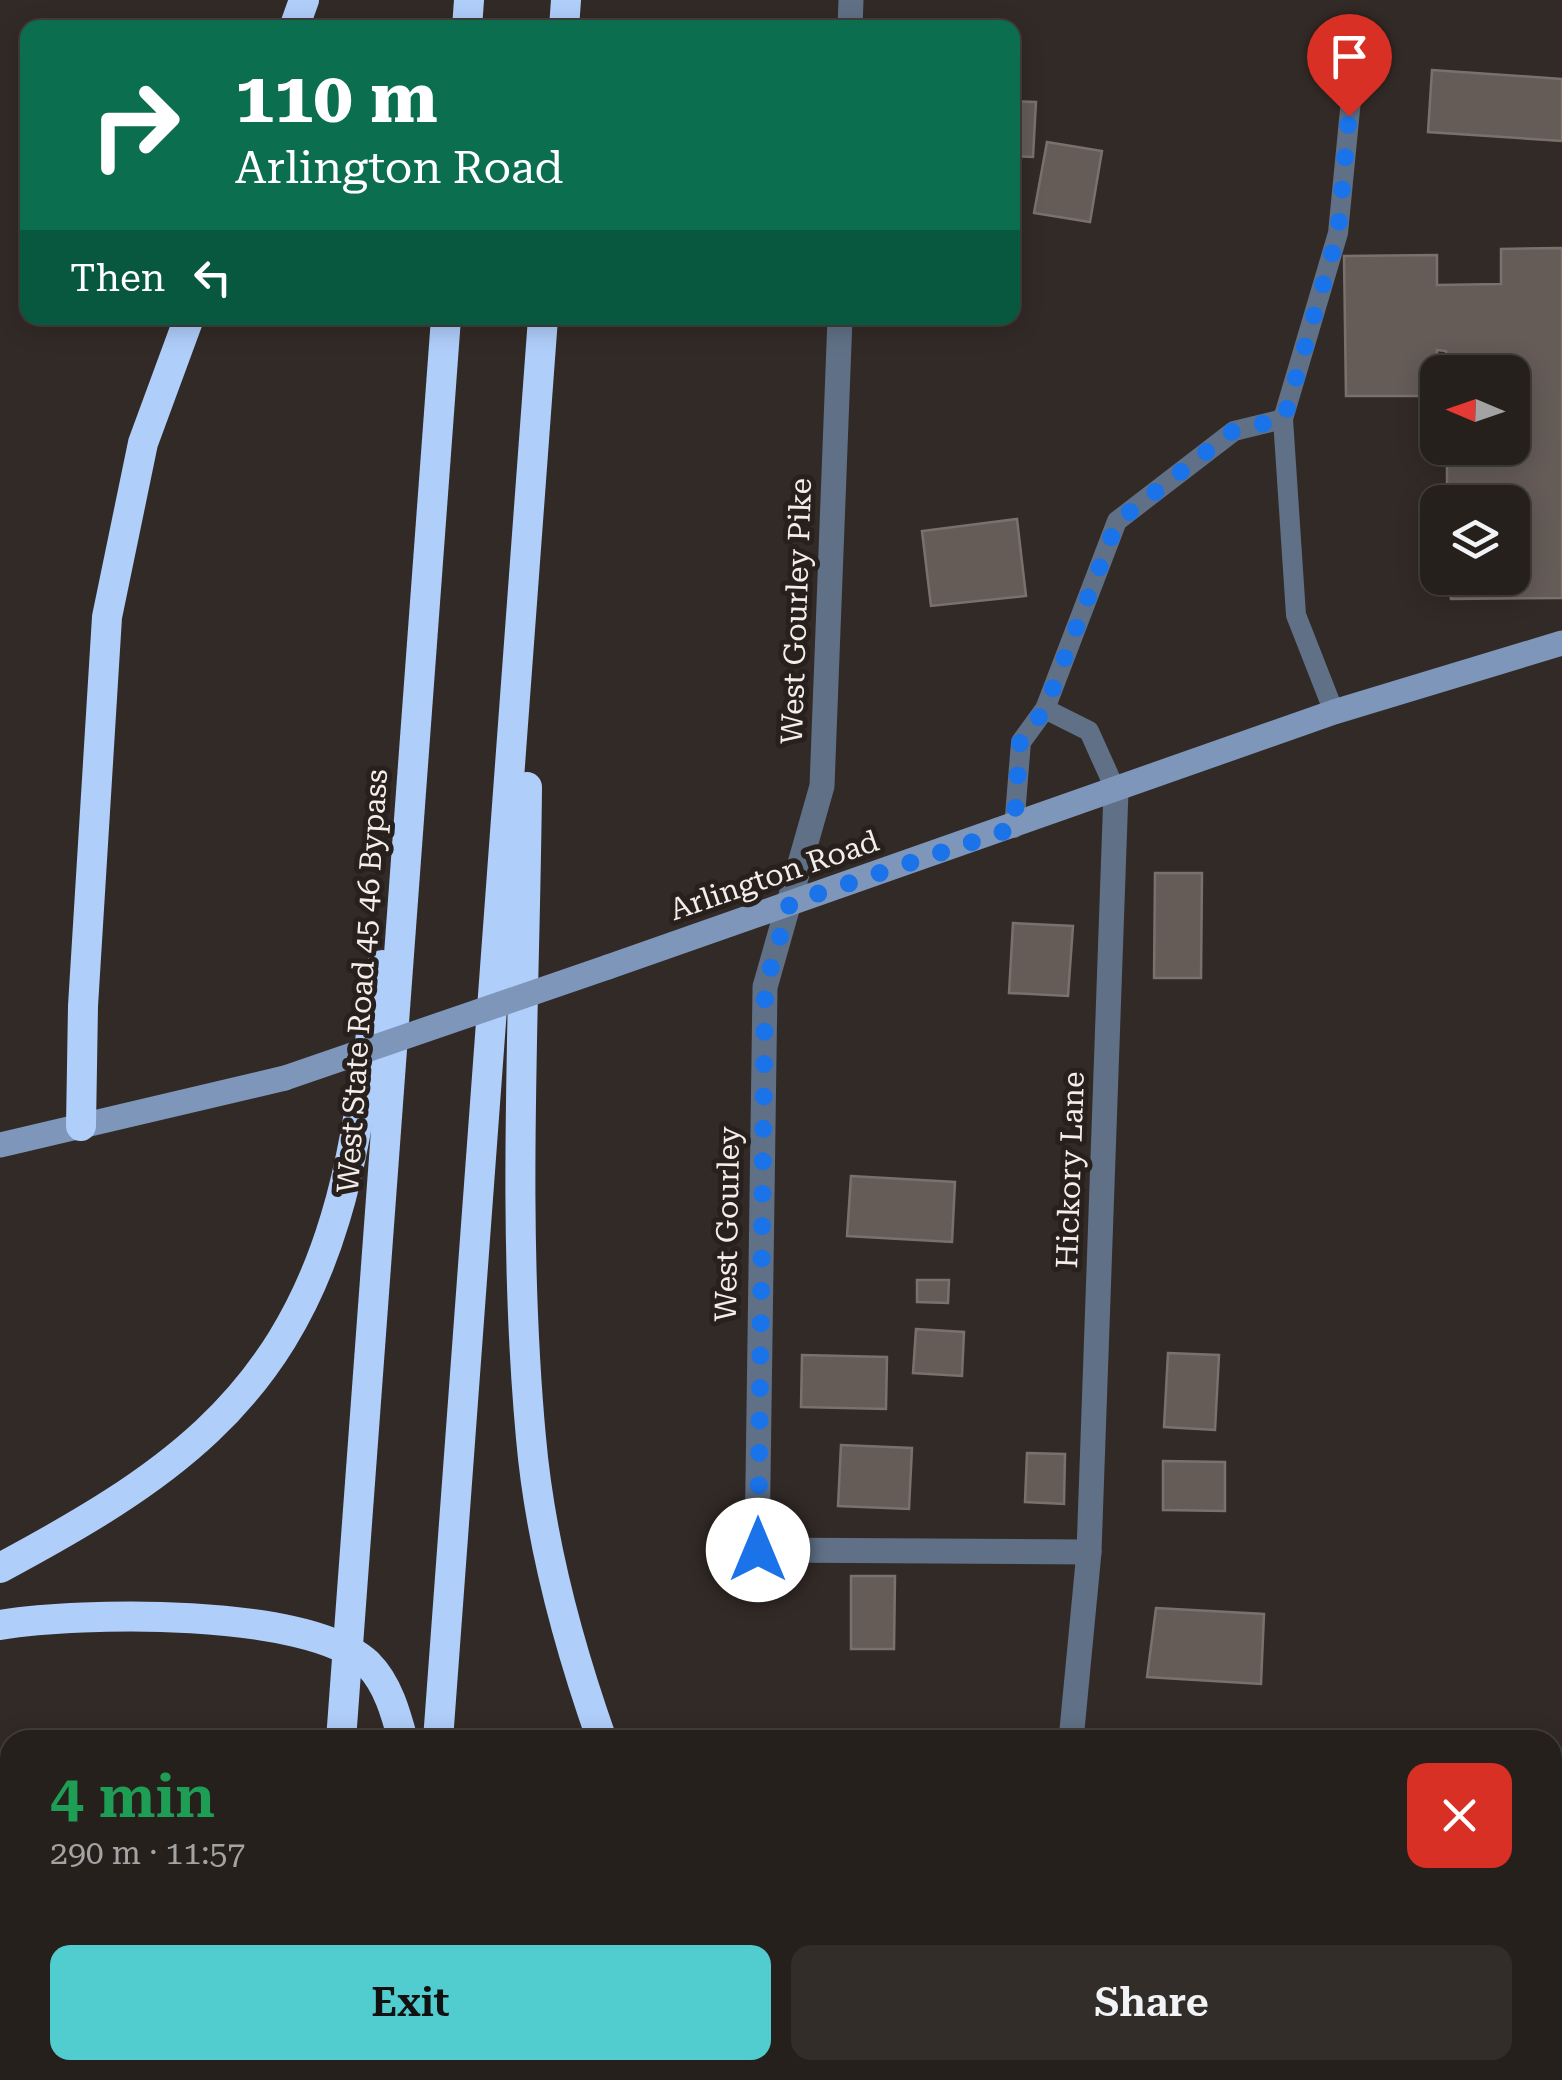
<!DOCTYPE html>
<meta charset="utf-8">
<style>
:root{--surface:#26201c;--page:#322d29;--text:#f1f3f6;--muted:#a4a3a3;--line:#423e3b;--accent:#52cdcf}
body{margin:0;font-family:"Roboto Serif",serif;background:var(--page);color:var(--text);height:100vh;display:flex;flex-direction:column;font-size:38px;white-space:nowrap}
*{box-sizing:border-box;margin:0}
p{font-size:32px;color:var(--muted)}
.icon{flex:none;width:55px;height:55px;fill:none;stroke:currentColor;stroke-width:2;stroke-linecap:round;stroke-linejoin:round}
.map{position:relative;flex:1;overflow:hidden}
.sheet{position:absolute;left:0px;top:1730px;width:1562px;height:350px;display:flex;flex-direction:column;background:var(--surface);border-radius:30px 30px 0 0;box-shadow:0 5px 25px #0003,0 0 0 2px var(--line)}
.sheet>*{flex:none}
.banner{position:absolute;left:20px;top:20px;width:1000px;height:305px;border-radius:20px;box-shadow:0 5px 25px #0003,0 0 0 2px var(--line);background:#0b6e4f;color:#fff;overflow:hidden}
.needle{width:65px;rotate:272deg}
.buttons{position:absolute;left:1420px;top:355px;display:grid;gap:20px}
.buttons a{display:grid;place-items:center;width:110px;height:110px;border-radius:20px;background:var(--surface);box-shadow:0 5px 25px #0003,0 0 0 2px var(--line);font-size:50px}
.pin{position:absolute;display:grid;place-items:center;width:85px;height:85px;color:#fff;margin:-102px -42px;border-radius:50% 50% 50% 0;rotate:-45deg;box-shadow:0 0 10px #0007}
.pin .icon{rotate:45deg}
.me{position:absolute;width:110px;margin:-55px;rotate:0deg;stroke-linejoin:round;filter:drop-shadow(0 0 8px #0008)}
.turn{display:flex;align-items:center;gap:35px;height:210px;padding:0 50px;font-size:45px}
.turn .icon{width:130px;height:130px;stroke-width:2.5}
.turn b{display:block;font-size:70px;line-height:85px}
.then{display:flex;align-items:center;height:95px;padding:0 50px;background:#0003;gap:20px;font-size:38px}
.round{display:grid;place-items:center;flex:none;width:105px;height:105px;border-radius:20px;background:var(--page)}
.headline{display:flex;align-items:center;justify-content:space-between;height:170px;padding:0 50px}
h1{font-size:60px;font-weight:600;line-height:75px;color:#1e9e55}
.action{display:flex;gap:20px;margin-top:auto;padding:20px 50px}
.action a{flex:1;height:115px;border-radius:20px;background:var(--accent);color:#111;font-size:40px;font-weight:600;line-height:115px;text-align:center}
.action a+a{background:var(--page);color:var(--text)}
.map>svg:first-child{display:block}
.building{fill:#655c58;stroke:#7a716d;stroke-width:2.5}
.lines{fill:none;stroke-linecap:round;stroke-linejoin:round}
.lane{stroke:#607086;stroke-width:20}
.street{stroke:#607086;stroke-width:25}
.secondary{stroke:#7d96ba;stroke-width:25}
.highway{stroke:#afcefa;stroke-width:30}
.secondary-bridge{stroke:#7d96ba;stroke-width:25}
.route{stroke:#1a73e8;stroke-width:18;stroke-dasharray:0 32.4}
.labels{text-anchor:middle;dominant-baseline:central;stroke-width:10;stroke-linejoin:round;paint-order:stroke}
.street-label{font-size:30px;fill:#f3eeeb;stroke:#28201d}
</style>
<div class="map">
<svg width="1562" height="2080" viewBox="0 0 1562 2080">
<rect width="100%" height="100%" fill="#322a26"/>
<g class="building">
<path d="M1432,70L1562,79V141L1428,132Z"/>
<path d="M1012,101L1036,102L1033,157L1012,156Z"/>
<path d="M1047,142L1102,151L1090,222L1034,213Z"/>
<path d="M1562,248V598L1451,599L1450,588L1434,589V562L1438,578H1512V502H1447V448H1512V372H1446V351L1437,350L1438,396H1346L1344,256L1437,255V285L1501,284V249Z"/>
<path d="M1017,519L1026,596L931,606L922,531Z"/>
<path d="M1155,873H1202L1201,978H1154Z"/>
<path d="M1013,923L1073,926L1068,996L1009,993Z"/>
<path d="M851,1176L955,1182L952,1242L847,1236Z"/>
<path d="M917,1280H949L948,1303L917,1302Z"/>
<path d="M916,1329L964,1332L962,1376L913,1373Z"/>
<path d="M1168,1353L1219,1355L1215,1430L1164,1427Z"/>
<path d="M802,1355L887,1357L886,1409L801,1407Z"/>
<path d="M841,1445L912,1448L909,1509L838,1506Z"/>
<path d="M1027,1453L1065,1454L1064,1504L1025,1502Z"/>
<path d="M1163,1461L1225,1462V1511L1163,1510Z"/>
<path d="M851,1576H895L894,1649H851Z"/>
<path d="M1156,1608L1264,1614L1261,1684L1147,1677Z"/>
<rect x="1117" y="2070" width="54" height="10"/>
</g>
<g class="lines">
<g class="lane">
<path d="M1283,419L1338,233L1357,38"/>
<path d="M1045,709L1117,521L1234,431L1283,419L1296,615L1334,712"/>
<path d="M1014,828L1021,742L1045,709L1089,731L1116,791"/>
</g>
<g class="street">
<path d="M850,28L851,0"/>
<path d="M840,318L822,786L765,987L757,1550L1089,1552L1116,791"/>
<path d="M1071,1740L1089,1552"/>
<path d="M1056,2080V2070"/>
</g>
<g class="secondary">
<path d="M608,967L1334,712L1562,643"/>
<path d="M0,1145L285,1078"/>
</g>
<g class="highway">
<path d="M294,28L304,0"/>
<path d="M467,28L469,0"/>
<path d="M564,28L566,0"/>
<path d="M527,787C525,1003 511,1223 531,1438C540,1540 568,1644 602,1740"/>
<path d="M81,1126L83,1006L107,617L143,443L189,318"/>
<path d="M0,1568C162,1481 279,1405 335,1219C360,1138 367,1049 382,965"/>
<path d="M0,1625C80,1612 307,1607 368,1664C388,1684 396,1714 403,1740"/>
<path d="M341,1740L446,318"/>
<path d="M438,1740L543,318"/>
<path d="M0,1865L10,1869"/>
<path d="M219,2070L223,2080"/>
<path d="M772,2070L779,2080"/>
<path d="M317,2080V2070"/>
<path d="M413,2080L414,2070"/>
</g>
<path class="secondary-bridge" d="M285,1078L608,967"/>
</g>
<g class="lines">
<path class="route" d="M758,1550L765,987L790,903L1014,828L1020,742L1045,709L1117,522L1234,430L1284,419L1338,233L1349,116"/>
</g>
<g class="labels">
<g class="street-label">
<text transform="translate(796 611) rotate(-88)">West Gourley Pike</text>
<text transform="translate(774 875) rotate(-19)">Arlington Road</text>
<text transform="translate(362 981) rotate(-86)">West State Road 45 46 Bypass</text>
<text transform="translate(1070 1170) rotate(-88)">Hickory Lane</text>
<text transform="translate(727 1224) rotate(-89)">West Gourley</text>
</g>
</g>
</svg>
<div class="buttons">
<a><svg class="needle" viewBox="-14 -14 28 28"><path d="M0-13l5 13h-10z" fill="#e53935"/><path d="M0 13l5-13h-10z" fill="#a4a3a3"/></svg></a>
<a><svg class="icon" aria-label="layers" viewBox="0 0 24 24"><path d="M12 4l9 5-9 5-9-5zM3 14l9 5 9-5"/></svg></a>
</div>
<div class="pin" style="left:1349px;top:116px;background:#d93025"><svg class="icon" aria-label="arrive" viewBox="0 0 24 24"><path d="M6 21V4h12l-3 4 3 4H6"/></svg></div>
<svg class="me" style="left:758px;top:1550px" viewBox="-20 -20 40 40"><circle r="19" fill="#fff"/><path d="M0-13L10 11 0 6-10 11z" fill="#1a73e8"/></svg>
<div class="banner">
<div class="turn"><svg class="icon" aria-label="right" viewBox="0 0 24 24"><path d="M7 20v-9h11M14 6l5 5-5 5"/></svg><div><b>110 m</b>Arlington Road</div></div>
<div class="then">Then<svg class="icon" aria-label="left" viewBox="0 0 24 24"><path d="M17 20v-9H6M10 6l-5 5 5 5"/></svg></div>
</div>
<section class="sheet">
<div class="headline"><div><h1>4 min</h1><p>290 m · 11:57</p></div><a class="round" style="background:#d93025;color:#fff"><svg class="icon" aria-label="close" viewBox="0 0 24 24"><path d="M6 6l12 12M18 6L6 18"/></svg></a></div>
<div class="action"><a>Exit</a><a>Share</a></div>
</section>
</div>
